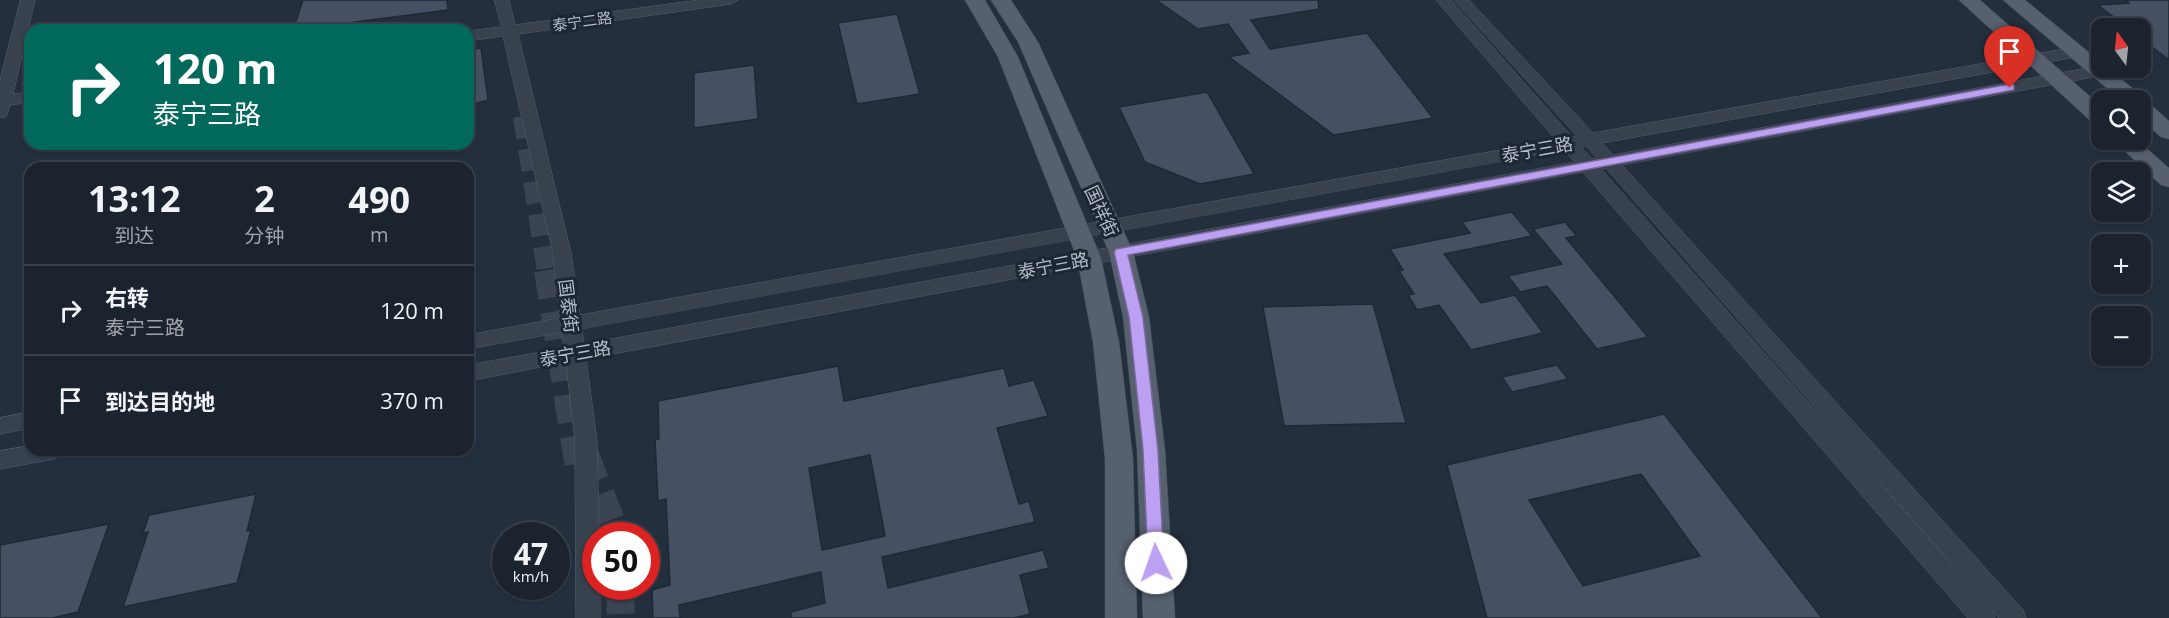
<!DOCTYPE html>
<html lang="zh">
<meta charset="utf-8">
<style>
:root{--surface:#1b232e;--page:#242b36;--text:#f1f3f6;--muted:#a0a4aa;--line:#39404a}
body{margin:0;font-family:"Open Sans","Noto Sans SC",sans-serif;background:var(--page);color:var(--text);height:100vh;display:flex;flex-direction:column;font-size:22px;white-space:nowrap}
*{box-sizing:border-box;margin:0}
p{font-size:20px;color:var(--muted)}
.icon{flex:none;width:33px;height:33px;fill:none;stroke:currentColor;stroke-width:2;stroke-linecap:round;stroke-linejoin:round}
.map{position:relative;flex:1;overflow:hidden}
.side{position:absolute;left:24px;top:162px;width:450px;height:294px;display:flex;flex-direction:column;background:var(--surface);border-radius:18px;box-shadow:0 2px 4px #0004,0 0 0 2px var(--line)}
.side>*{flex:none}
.banner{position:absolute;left:24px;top:24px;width:450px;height:126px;border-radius:18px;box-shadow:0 2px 4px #0004,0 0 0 2px var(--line);background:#00695c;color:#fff;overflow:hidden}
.needle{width:39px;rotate:345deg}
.fabs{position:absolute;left:2091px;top:18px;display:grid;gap:12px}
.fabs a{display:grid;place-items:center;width:60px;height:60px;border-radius:12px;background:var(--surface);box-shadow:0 2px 4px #0004,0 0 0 2px var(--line);font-size:30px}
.speed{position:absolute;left:492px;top:522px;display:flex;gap:12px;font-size:30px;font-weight:700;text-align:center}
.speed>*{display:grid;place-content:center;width:78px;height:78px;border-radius:50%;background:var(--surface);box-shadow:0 2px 4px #0004,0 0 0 2px var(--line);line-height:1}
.speed small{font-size:15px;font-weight:400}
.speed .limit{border:9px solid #d22;background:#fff;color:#111}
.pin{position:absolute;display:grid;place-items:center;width:51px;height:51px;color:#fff;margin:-62px -26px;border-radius:50% 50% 50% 0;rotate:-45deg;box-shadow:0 0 6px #0007}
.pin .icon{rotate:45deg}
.me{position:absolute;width:66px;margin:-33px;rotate:357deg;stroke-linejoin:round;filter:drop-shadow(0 0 4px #0008)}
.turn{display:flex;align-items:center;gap:21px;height:126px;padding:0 30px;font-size:27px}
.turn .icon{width:78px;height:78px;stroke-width:2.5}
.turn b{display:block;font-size:42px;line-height:51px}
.eta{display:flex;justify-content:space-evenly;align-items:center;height:102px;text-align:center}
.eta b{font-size:36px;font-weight:700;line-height:42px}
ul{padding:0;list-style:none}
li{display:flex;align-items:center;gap:18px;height:90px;padding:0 30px;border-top:2px solid var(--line)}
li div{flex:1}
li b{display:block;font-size:22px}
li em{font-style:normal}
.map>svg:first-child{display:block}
.building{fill:#455162;stroke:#1f2835;stroke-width:1.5;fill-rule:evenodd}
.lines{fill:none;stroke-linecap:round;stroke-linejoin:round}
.major-tunnel-far1{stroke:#3a4453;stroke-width:22;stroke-dasharray:22 11;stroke-linecap:butt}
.major-tunnel{stroke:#3a4453;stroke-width:28;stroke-dasharray:28 14;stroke-linecap:butt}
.minor-casing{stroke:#565f6c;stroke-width:1}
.major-casing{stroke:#414a57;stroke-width:1}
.minor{fill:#38414e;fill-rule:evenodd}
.major{fill:#56606e;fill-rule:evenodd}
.route{fill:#bca0f2;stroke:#7a689d;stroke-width:1.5}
.labels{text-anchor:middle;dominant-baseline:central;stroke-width:6;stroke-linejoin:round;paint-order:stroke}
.far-street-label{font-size:15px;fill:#b4bcc9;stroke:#1d2633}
.street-label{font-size:18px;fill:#b4bcc9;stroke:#1d2633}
</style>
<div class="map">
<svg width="2169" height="618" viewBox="0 0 2169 618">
<rect width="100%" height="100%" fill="#242f3e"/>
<g class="building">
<path d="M303,0H447L448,10L293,30Z"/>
<path d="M1156,0H1318L1319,9L1251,20L1270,49L1367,33L1433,118L1334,135L1229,57L1249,53L1228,24L1198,29Z"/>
<path d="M2126,0H2169V60L2140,38V28H2128L2098,5L2129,3Z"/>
<path d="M897,14L920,94L857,104L838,23Z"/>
<path d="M481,48L488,100L473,104L468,50Z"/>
<path d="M754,65L758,119L694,128V73Z"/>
<path d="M1207,92L1254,174L1200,184L1145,162L1119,107Z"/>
<path d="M1512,212L1532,236L1444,254L1481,303L1515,295L1543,333L1471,350L1439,305L1417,310L1408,295L1414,294L1399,271L1403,270L1390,249L1470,233L1462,222Z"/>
<path d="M1565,222L1577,236L1566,238L1648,337L1597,349L1547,286L1520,292L1508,276L1562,264L1533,229Z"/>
<path d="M1373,304L1406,423L1284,426L1263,307Z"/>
<path d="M1557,365L1568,379L1512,392L1502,377Z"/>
<path d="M838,366L844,401L1004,368L1009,386L1034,380L1048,416L997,428L1019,504L1029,501L1035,522L882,557L888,588L1043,550L1049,568L1020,575L1030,614L1014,618H791V612L825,603L821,572L679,605L680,618H653L652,590L670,585L666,499L658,501L655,440L659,439L658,401ZM870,455L885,536L822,550L809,468Z"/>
<path d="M1664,414L1822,618H1487L1447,465ZM1641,474L1700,556L1583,586L1529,500Z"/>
<path d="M256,494L247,531L251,530L237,583L123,607L148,532L143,533L149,515Z"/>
<path d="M109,524L78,612L52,618H0V545Z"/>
</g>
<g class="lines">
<path class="major-tunnel-far1" d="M524,116L548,271"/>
<g class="major-tunnel">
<path d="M548,270L580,474"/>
<path d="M585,455L617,536"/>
<path d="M620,586L621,618"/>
</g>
<defs>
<g id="minor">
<path d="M21,0H35L13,94L30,92V102L10,105L6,117L0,118V81Z"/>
<path d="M495,0H509L515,25L699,0H738L731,4L518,34L571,253L580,315L1556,140L1436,0H1451L1572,137L1577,136L1454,0H1469L1593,133L2075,47L2080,49L2083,52L2075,57L1602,143L1613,155L2098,66L2104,68L2106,71L2104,74L2098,76L1622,165L2023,610L2026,618H1999L1606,168L1601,169L1992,610L1995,618H1968L1583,172L586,359L597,441L599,536H596V586H600V618H576L575,441L566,362L468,381V365L564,348L562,332L468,349V335L560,318L553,253L503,36L468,41V31L501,27ZM1586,146L1597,158L1592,159L1581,147ZM1564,150L1575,162L584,344L582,329Z"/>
<path d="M30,412V428L0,434V418Z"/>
<path d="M30,446V450H65L62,456L54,459L0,469V451Z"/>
</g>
<g id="major">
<path d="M965,0H985L1018,57L1101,258L1119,342L1133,459L1137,618H1105V459L1093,342L1077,258L998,57Z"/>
<path d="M991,0H1011L1038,42L1133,252L1149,317L1165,450L1175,618H1143L1137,450L1123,317L1109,252L1018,42Z"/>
<path d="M1959,0H1980L2102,107V125L2094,124Z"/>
<path d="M2003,0H2025L2102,63V68H2107L2141,95L2143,101L2148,102L2169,121V139L2161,137L2140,119V100H2121Z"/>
<path d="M2113,140H2137L2169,168V187L2161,185Z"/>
</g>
</defs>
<use href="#minor" class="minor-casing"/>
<use href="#major" class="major-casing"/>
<use href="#minor" class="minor"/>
<use href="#major" class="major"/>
</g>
<path class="route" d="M2010,84L2014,85V90L1128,255L1143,317L1158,450L1164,563L1162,568L1156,570L1150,568L1148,563L1143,450L1129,317L1114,252L1116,249Z"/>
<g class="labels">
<g class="far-street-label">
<text transform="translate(582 21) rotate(-8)">泰宁二路</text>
</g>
<g class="street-label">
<text transform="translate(1537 149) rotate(-10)">泰宁三路</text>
<text transform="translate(1102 211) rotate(65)">国祥街</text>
<text transform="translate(1053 265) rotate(-11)">泰宁三路</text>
<text transform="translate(569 306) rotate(83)">国泰街</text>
<text transform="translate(575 353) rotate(-10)">泰宁三路</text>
</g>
</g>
</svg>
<div class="fabs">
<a><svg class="needle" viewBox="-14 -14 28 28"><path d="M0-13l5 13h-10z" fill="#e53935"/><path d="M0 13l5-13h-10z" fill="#a0a4aa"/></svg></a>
<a><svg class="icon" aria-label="search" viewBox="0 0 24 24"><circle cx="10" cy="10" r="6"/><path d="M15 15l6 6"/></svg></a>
<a><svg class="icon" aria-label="layers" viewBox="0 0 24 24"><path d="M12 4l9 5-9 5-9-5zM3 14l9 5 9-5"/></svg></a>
<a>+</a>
<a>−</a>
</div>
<div class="speed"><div>47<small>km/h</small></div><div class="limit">50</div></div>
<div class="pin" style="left:2010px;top:88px;background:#d93025"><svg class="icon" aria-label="arrive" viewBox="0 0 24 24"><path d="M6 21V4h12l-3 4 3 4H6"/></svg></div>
<svg class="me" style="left:1156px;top:563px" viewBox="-20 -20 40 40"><circle r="19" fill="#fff"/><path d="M0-13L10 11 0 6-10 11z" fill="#bca0f2"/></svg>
<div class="banner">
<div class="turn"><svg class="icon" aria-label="right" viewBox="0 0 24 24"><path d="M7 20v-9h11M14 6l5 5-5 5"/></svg><div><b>120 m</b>泰宁三路</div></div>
</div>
<section class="side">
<div class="eta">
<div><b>13:12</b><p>到达</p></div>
<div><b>2</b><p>分钟</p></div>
<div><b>490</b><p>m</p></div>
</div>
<ul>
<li><svg class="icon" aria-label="right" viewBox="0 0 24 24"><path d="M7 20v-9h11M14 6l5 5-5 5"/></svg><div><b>右转</b><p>泰宁三路</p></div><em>120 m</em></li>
<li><svg class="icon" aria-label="arrive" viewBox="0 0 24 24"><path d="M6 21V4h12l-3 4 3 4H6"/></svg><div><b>到达目的地</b></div><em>370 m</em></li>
</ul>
</section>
</div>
